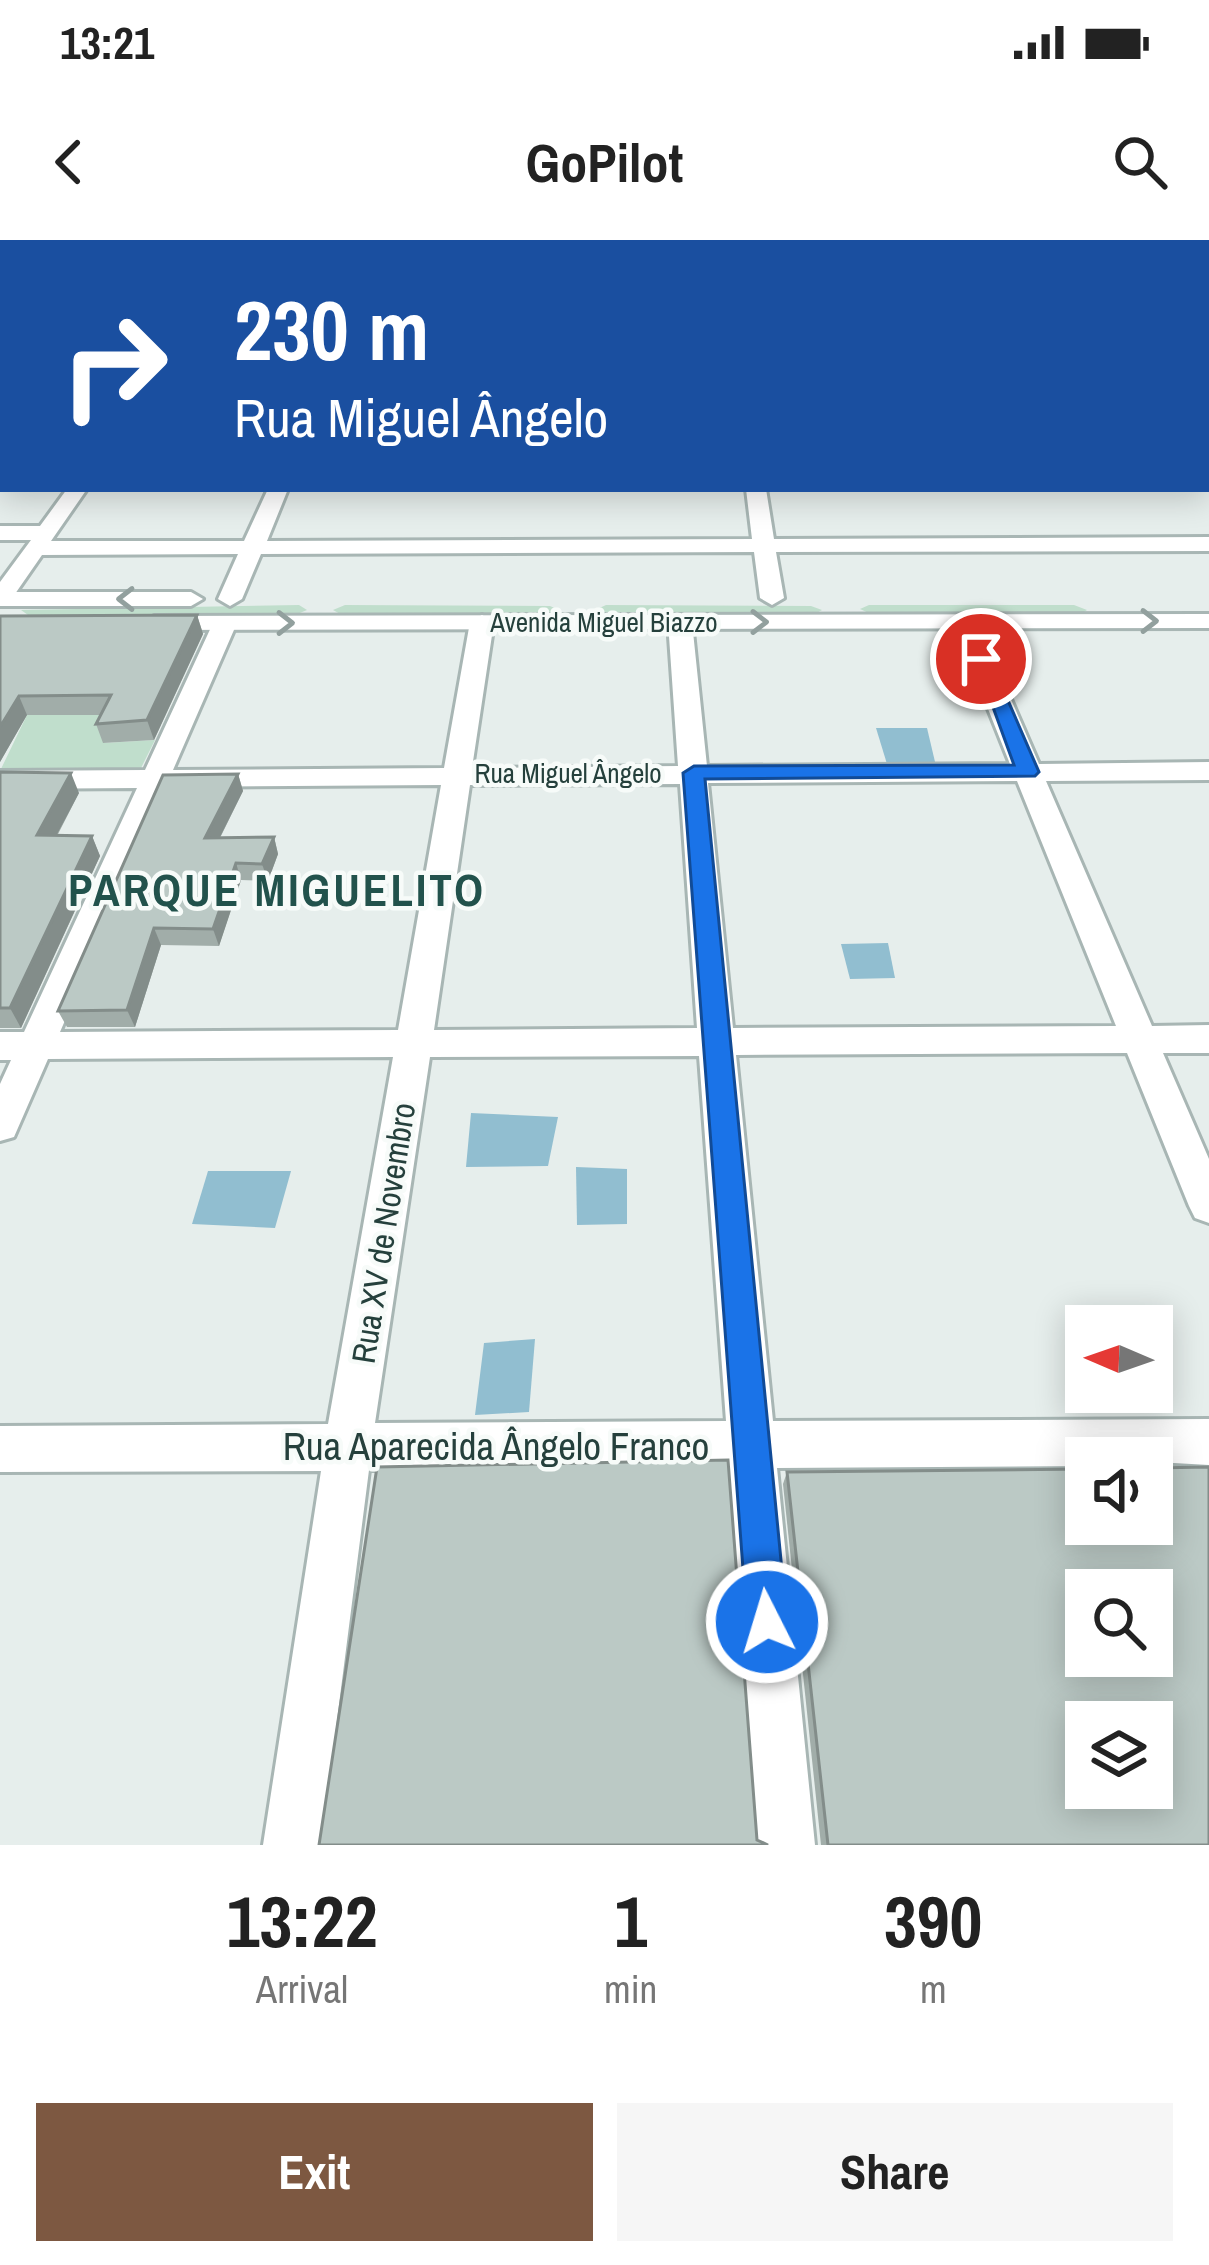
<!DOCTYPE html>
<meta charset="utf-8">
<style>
:root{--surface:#fff;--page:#f6f6f6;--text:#222;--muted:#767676;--accent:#7d5841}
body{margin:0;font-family:"Archivo Narrow",sans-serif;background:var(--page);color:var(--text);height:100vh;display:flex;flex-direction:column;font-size:45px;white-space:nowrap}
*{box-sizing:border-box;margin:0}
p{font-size:39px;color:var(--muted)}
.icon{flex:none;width:66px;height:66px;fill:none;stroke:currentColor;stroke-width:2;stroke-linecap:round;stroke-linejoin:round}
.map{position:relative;height:1605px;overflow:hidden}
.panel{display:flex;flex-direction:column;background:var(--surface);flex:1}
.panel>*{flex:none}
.hud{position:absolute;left:0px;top:0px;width:1209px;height:252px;box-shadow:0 6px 30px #0003;background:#1a4fa0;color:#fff;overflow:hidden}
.needle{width:78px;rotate:272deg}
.fabs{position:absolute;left:1065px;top:1065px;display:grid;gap:24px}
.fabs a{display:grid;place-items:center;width:108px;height:108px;border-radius:0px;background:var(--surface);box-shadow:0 6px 30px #0003;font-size:60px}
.pin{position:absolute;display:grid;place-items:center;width:102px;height:102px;color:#fff;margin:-51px;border:6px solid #fff;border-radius:50%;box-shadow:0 3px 12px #0007}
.me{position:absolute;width:132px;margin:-66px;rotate:355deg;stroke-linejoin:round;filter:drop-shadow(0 0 9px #0008)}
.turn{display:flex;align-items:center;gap:42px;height:252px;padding:0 36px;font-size:54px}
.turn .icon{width:156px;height:156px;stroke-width:2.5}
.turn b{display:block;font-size:84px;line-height:102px}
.eta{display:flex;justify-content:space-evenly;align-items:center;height:204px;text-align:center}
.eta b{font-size:72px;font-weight:700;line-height:84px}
.action{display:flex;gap:24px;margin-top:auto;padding:24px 36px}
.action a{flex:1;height:138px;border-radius:0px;background:var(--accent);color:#fff;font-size:48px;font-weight:700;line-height:138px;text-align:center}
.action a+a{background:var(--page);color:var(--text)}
.status{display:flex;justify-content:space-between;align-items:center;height:84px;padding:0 60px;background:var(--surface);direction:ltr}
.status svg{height:33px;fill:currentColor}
header{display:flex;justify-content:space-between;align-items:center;height:156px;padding:0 36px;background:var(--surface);font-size:54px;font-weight:700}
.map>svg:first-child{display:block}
.green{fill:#c0decc}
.water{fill:#91bed0}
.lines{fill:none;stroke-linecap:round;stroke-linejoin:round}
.minor-casing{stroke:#a8b6b4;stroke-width:6}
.tertiary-casing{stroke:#a8b6b4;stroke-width:6}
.minor{fill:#fff;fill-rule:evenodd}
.tertiary{fill:#fff;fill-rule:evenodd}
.wall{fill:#a1ada9}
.shaded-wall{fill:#838d8a}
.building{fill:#bbc9c5;stroke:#838d8a;stroke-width:3;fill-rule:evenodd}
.oneway{stroke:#92a09e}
.route{fill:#1a73e8;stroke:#114b97;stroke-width:3}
.labels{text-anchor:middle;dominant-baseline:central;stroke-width:9;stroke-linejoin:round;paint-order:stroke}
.far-street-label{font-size:27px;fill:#25403c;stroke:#f7fbf9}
.street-label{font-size:33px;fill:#25403c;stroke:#f7fbf9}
.near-street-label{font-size:39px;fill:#25403c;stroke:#f7fbf9}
.district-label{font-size:45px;font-weight:bold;letter-spacing:3px;fill:#22524c;stroke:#f7fbf9}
</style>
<div class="status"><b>13:21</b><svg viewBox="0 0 49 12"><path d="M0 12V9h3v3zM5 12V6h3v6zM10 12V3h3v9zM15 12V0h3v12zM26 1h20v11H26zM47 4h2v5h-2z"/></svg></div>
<header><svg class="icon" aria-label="back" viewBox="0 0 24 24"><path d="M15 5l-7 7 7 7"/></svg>GoPilot<svg class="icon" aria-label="search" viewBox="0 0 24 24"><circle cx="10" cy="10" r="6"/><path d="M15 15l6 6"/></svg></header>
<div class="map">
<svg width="1209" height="1605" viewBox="0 0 1209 1605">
<rect width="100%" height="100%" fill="#e6eeec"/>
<g class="green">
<path d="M299,365L307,370L295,375H28L21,370Z"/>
<path d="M345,365L550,366L559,370L549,375H342L333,370Z"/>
<path d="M606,365L811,366L822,370L813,375H606L595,370Z"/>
<path d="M869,365H1074L1087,370L1079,375H873L860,369Z"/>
<path d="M27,475H118L104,503L155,500L140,530L0,531Z"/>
</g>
<g class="water">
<path d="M876,488H927L936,526L887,524Z"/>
<path d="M888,703L895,738L850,739L841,704Z"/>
<path d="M471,873L558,877L548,926L466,927Z"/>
<path d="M576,927L627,929V984L577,985Z"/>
<path d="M208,931H291L275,988L192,984Z"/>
<path d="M535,1099L529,1172L475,1175L484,1103Z"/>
</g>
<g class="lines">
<defs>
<g id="minor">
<path d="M74,0H89L72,3Z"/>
<path d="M244,0H258L242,3Z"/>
<path d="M331,0H345L329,3Z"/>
<path d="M414,0H428L413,3Z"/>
<path d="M580,0H594L595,3H581Z"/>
<rect x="665" y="0" width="14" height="3"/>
<path d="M753,0H767L768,3H754Z"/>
<path d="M862,0H881L883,3H864Z"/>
<rect x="0" y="15" width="3" height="8"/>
<rect x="0" y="42" width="3" height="8"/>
<path d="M3,71V82L0,83V72Z"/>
<rect x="0" y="104" width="3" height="10"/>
<rect x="0" y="143" width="3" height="10"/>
<rect x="0" y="183" width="3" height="12"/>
<rect x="1206" y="186" width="3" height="12"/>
<rect x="1206" y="237" width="3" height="12"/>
<path d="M67,249H87L51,301H244L268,249H288L267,301L752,299L746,249H766L774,299L1209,297V311L776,312L784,358L772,365L760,358L754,312L261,314L242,359L230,366L218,359L238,314L42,315L8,364L0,366V342L31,300H0V286H40Z"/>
<path d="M965,374L977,381L1039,524L1209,522V540L1046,541L1152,786L1209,785V813H1163L1209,919V983L1195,978L1189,966L1127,813L736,815L773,1181L1209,1179V1225L1086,1218V1226L777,1228L815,1605H757L729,1228L369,1230L321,1605H263L321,1231L0,1232V1186L328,1184L393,817L48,819L14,897L0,901V844L11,820H0V792H24L137,548L0,549V531L145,530L213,383L225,376L237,383L173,530L444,528L470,382L482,375L494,382L472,528L678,526L668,382L680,375L692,382L707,526L1010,524L953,381ZM1017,541L1116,786L733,788L708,543ZM680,544L697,788L434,790L470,545ZM441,545L398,790L60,792L166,547ZM699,816L726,1181L375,1183L430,817Z"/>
</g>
<g id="tertiary">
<path d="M0,352H191L203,359L191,366H0Z"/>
<path d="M1209,374V388L154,390L142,383L154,376Z"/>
</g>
</defs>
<use href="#minor" class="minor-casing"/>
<use href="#tertiary" class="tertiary-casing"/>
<use href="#minor" class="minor"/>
<use href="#tertiary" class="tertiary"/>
</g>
<g class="wall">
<path d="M197,375L203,394L154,500L103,503L96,484L100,475H27L0,522V376Z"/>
<path d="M0,532L79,553L57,596H92L100,616L21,788H0Z"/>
<path d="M238,534L243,551L220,598L274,597L278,614L268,641L241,640L219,706L161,705L135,787H67L58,771Z"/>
<path d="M787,1232L1209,1605H821L783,1244Z"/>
</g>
<g class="shaded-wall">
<path d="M1206,88H1209V105L1206,106Z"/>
<path d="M197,375L203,394L154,500L147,480Z"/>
<path d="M19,456L27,475L0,522V487Z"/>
<path d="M71,533L79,553L46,615L37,595Z"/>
<path d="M238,534L243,551L211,615L205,598Z"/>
<path d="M92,596L100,616L21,788L10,768Z"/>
<path d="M274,597L278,614L268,641L262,624Z"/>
<path d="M236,623L241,640L219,706L213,689Z"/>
<path d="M154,688L161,705L135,787L127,770Z"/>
</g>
<g class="building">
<path d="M958,0H1166L1175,3H966Z"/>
<path d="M1206,13L1209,14V88H1206Z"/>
<path d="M197,375L147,480L96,484L111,455L19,456L0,487V376Z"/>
<path d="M0,532L71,533L37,595L92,596L10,768H0Z"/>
<path d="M238,534L205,598L274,597L262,624L236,623L213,689L154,688L127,770L58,771L163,535Z"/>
<path d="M728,1220L757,1600L768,1605H319L377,1227Z"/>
<path d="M1209,1227V1605H828L787,1232L1086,1229V1284H1152V1228ZM1086,1350H1152V1416H1086ZM1086,1482H1152V1548H1086Z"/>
</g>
<defs><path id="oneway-chevron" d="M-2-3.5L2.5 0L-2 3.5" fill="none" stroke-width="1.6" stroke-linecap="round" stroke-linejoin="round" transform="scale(3)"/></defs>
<g class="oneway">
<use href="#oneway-chevron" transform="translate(126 359) rotate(-180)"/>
<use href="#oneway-chevron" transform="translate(1149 381)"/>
<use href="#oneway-chevron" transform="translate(759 382)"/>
<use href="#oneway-chevron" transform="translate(285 383)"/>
</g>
<path class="route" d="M974,415L990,419L1039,532L1035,536L705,539L787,1382L781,1396L767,1402L753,1396L747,1382L683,533L694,526L1014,525Z"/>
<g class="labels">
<g class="far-street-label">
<text x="604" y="382">Avenida Miguel Biazzo</text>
<text x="568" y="533">Rua Miguel Ângelo</text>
</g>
<g class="street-label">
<text transform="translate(383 993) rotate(-81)">Rua XV de Novembro</text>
</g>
<g class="near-street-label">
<text x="496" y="1206">Rua Aparecida Ângelo Franco</text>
</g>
<g class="district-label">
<text x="277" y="649">PARQUE MIGUELITO</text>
</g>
</g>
</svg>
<div class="fabs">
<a><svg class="needle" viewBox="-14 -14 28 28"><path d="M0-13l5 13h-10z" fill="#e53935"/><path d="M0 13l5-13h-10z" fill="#767676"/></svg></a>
<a><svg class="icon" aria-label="sound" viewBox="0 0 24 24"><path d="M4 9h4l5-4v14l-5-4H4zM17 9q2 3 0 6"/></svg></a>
<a><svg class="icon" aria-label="search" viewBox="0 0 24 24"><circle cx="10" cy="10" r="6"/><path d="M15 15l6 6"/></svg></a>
<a><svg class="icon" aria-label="layers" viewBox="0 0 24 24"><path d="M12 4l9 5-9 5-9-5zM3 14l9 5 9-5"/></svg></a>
</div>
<div class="pin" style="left:981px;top:419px;background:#d93025"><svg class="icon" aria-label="arrive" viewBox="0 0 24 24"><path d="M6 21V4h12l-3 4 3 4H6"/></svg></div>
<svg class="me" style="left:767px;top:1382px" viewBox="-20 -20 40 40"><circle r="17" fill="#1a73e8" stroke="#fff" stroke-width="3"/><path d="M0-11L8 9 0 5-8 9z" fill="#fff"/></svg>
<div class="hud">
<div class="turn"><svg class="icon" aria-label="right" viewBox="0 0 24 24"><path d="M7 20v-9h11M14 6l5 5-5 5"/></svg><div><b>230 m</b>Rua Miguel Ângelo</div></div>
</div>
</div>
<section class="panel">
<div class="eta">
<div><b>13:22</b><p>Arrival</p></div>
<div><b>1</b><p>min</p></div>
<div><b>390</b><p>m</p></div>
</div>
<div class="action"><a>Exit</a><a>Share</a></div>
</section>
